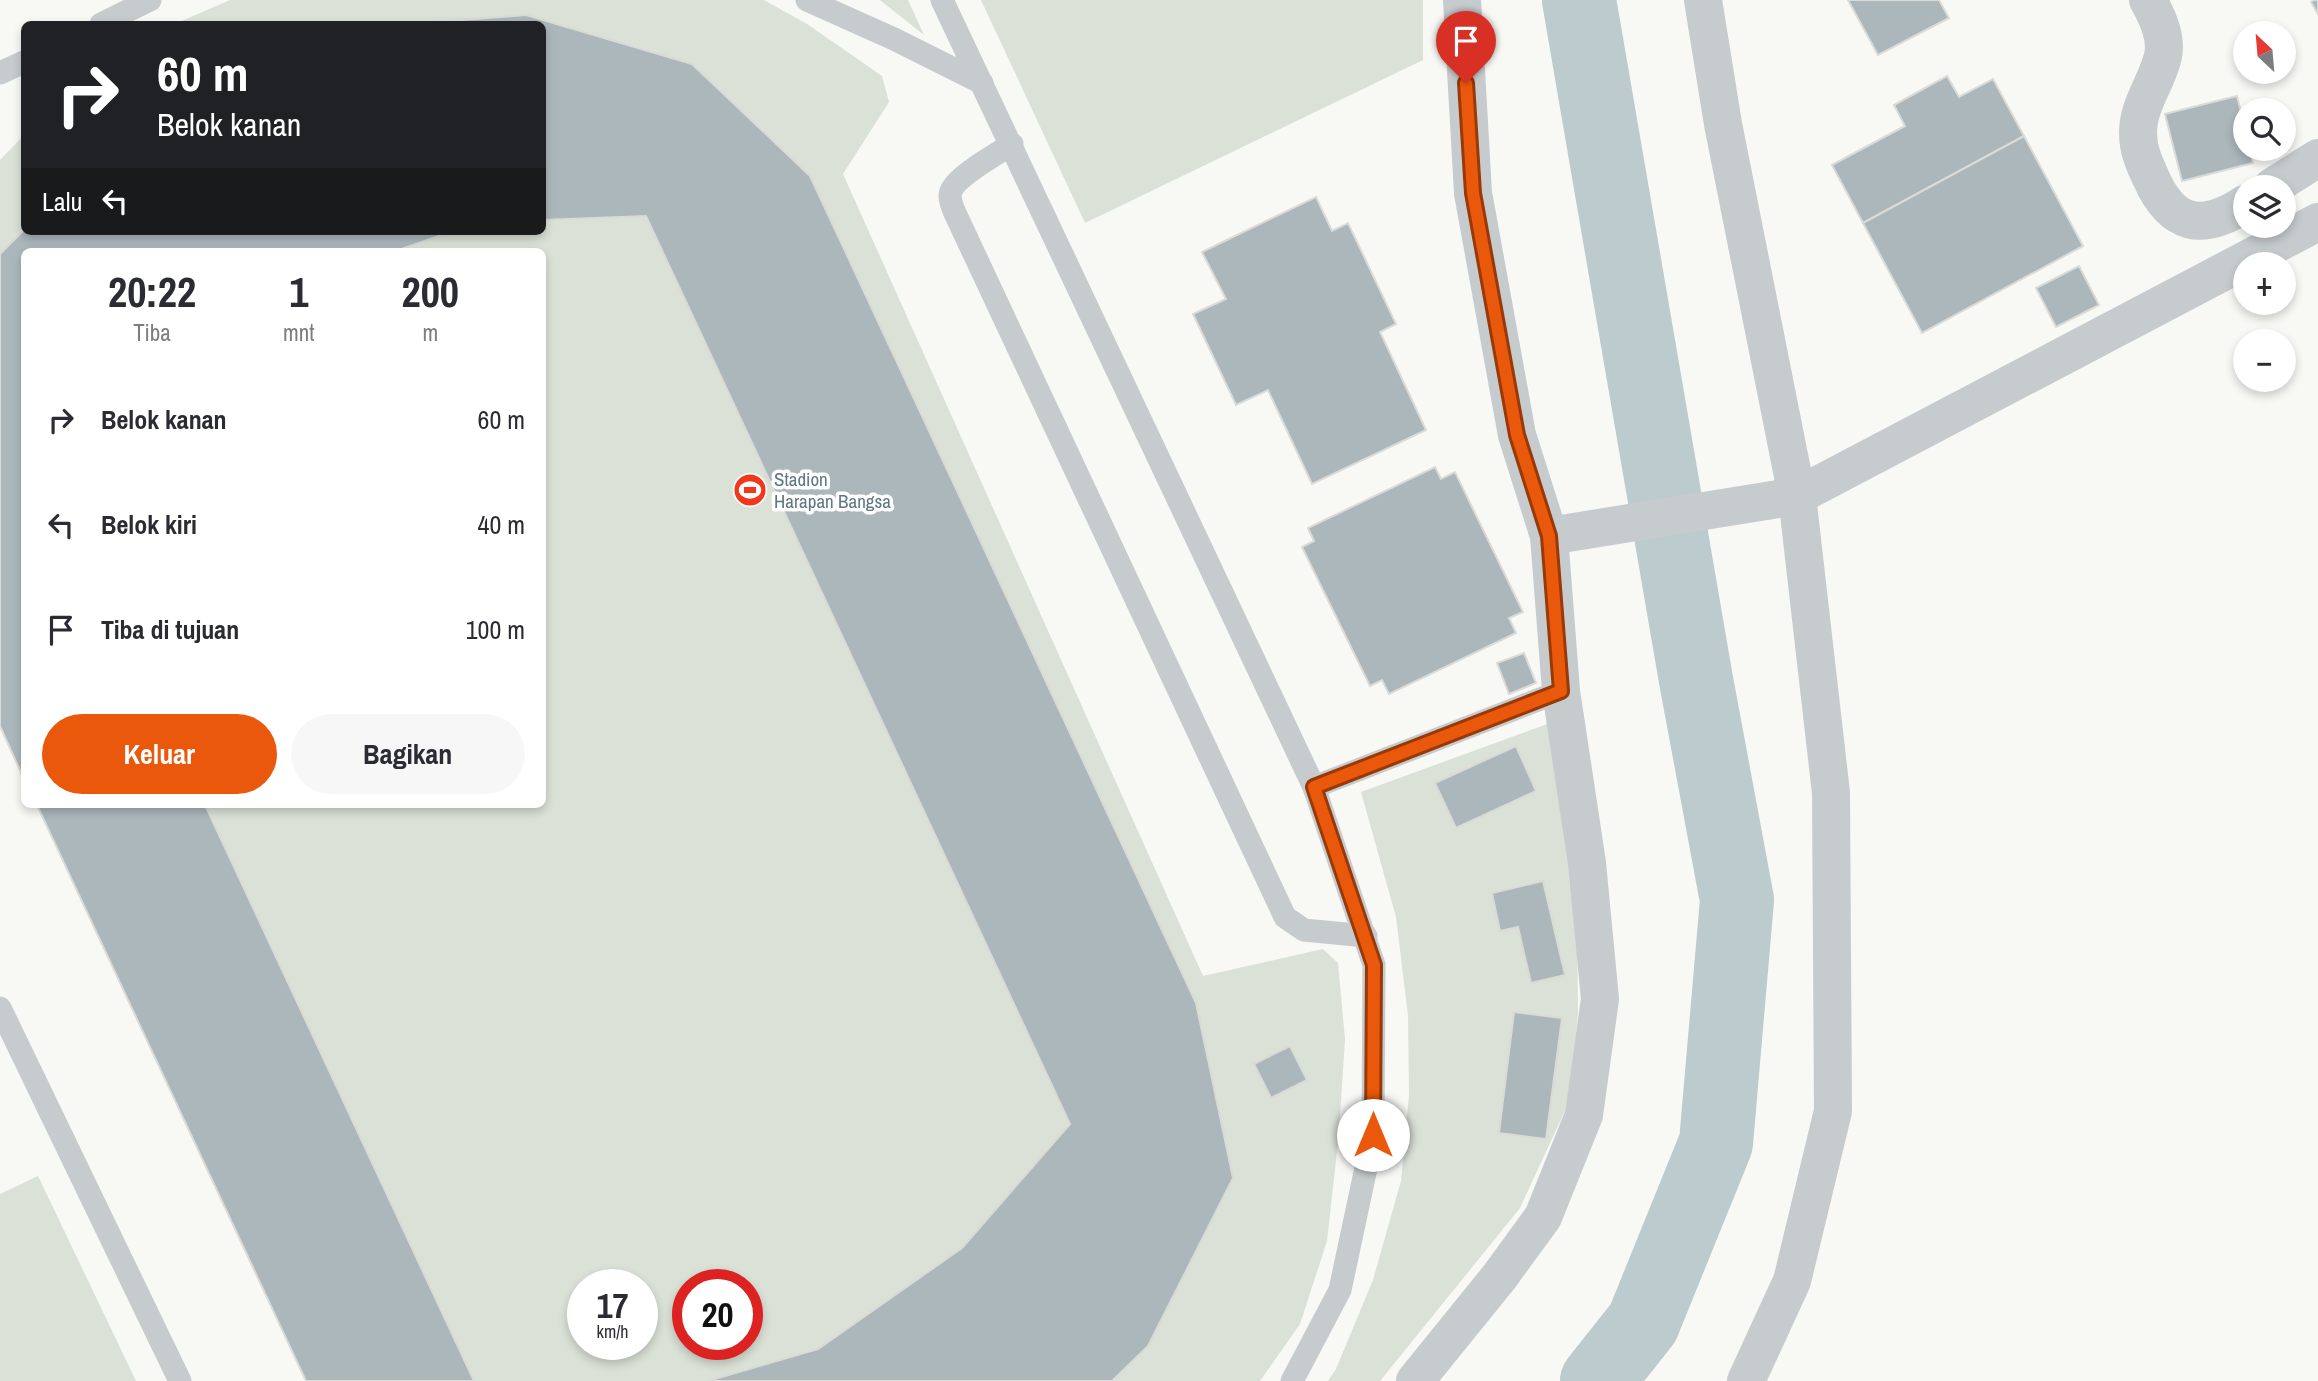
<!DOCTYPE html>
<html lang="id">
<meta charset="utf-8">
<style>
:root{--surface:#fff;--page:#f7f7f7;--text:#2b2b33;--muted:#7c7c81;--accent:#ea580c}
body{margin:0;font-family:"Archivo Narrow",sans-serif;background:var(--page);color:var(--text);height:100vh;display:flex;flex-direction:column;font-size:26px;white-space:nowrap}
*{box-sizing:border-box;margin:0}
p{font-size:23px;color:var(--muted)}
.icon{flex:none;width:38px;height:38px;fill:none;stroke:currentColor;stroke-width:2;stroke-linecap:round;stroke-linejoin:round}
.map{position:relative;flex:1;overflow:hidden}
.panel{position:absolute;left:21px;top:248px;width:525px;height:560px;display:flex;flex-direction:column;background:var(--surface);border-radius:10px;box-shadow:0 4px 10px #0003}
.panel>*{flex:none}
.guide{position:absolute;left:21px;top:21px;width:525px;height:214px;border-radius:10px;box-shadow:0 4px 10px #0003;background:#202124;color:#fff;overflow:hidden}
.needle{width:46px;rotate:334deg}
.fabs{position:absolute;left:2233px;top:21px;display:grid;gap:14px}
.fabs a{display:grid;place-items:center;width:63px;height:63px;border-radius:50%;background:var(--surface);box-shadow:0 4px 10px #0003;font-size:35px}
.speed{position:absolute;left:567px;top:1269px;display:flex;gap:14px;font-size:35px;font-weight:700;text-align:center}
.speed>*{display:grid;place-content:center;width:91px;height:91px;border-radius:50%;background:var(--surface);box-shadow:0 4px 10px #0003;line-height:1}
.speed small{font-size:18px;font-weight:400}
.speed .limit{border:10px solid #d22;background:#fff;color:#111}
.pin{position:absolute;display:grid;place-items:center;width:60px;height:60px;color:#fff;margin:-72px -30px;border-radius:50% 50% 50% 0;rotate:-45deg;box-shadow:0 0 7px #0007}
.pin .icon{rotate:45deg}
.me{position:absolute;width:77px;margin:-38px;rotate:0deg;stroke-linejoin:round;filter:drop-shadow(0 0 5px #0008)}
.turn{display:flex;align-items:center;gap:24px;height:147px;padding:0 21px;font-size:32px}
.turn .icon{width:91px;height:91px;stroke-width:2.5}
.turn b{display:block;font-size:49px;line-height:60px}
.then{display:flex;align-items:center;height:66px;padding:0 21px;background:#0003;gap:14px;font-size:26px}
.eta{display:flex;justify-content:space-evenly;align-items:center;height:119px;text-align:center}
.eta b{font-size:42px;font-weight:700;line-height:49px}
.primary-button{display:flex;gap:14px;margin-top:auto;padding:14px 21px}
.primary-button a{flex:1;height:80px;border-radius:42px;background:var(--accent);color:#fff;font-size:28px;font-weight:700;line-height:80px;text-align:center}
.primary-button a+a{background:var(--page);color:var(--text)}
ul{padding:0;list-style:none}
li{display:flex;align-items:center;gap:21px;height:105px;padding:0 21px}
li div{flex:1}
li b{display:block;font-size:26px}
li em{font-style:normal}
.map>svg:first-child{display:block}
.green{fill:#dae1d6;fill-rule:evenodd}
.lines{fill:none;stroke-linecap:round;stroke-linejoin:round}
.river{stroke:#bccbce;stroke-width:74}
.building{fill:#abb7bb;stroke:#dadad7;stroke-width:2}
.service{stroke:#c6cbce;stroke-width:23}
.minor{stroke:#c6cbce;stroke-width:38}
.route-casing{stroke:#983908;stroke-width:18}
.route{stroke:#ea580c;stroke-width:12}
.labels{text-anchor:middle;dominant-baseline:central;stroke-width:7;stroke-linejoin:round;paint-order:stroke}
.poi-label{font-size:19px;fill:#607783;stroke:#fff;text-anchor:start}
</style>
<div class="map">
<svg width="2318" height="1381" viewBox="0 0 2318 1381">
<rect width="100%" height="100%" fill="#f8f8f5"/>
<g class="green">
<path d="M230,0H764L807,24L882,76L889,102L843,174L1203,976L1323,949L1338,963L1345,1039L1339,1133L1327,1241L1300,1324L1260,1381H306L37,805H542V252H24V779L0,726V160L24,135V231H542V24H175ZM583,1284H642V1344H583ZM688,1284H747V1344H688Z"/>
<path d="M880,0H908L924,35Z"/>
<path d="M981,0H1423V60L1085,223Z"/>
<path d="M1550,723L1577,928L1578,1013L1570,1100L1520,1208L1380,1381H1328L1336,1369L1373,1280L1401,1181L1409,1095L1408,1015L1396,917L1361,792Z"/>
<path d="M38,1176L136,1381H0V1194Z"/>
</g>
<g class="lines">
<path class="river" d="M1579,0L1696,680L1737,900L1716,1143L1643,1323L1597,1381"/>
</g>
<g class="building">
<path d="M1848,0H1939L1949,18L1878,55Z"/>
<path d="M2314,0H2318V14L2311,2Z"/>
<path d="M526,15L692,64L810,176L1196,1003L1233,1178L1148,1346L1112,1381H708L818,1349L962,1248L1070,1124L646,216L542,220V24H411Z"/>
<path d="M1947,76L1959,97L1993,79L2024,136L1863,223L1832,165L1905,126L1894,105Z"/>
<path d="M2237,96L2245,129V149H2250L2253,163L2182,181L2165,114Z"/>
<path d="M2024,136L2083,246L1922,333L1863,223Z"/>
<path d="M1316,197L1332,231L1348,223L1396,324L1380,332L1426,430L1312,484L1268,390L1236,405L1193,314L1226,299L1202,252Z"/>
<path d="M24,230L453,231L393,252H24V779L0,726V254Z"/>
<path d="M2079,266L2099,305L2056,327L2036,288Z"/>
<path d="M1435,467L1441,479L1455,472L1523,612L1509,618L1516,633L1389,694L1382,680L1370,686L1302,547L1314,541L1308,528Z"/>
<path d="M1524,653L1536,683L1509,694L1497,663Z"/>
<path d="M1516,746L1536,791L1456,828L1435,783Z"/>
<path d="M37,805H205L474,1381H306Z"/>
<path d="M1543,881L1565,975L1531,983L1518,927L1500,931L1492,893Z"/>
<path d="M1514,1012L1562,1018L1546,1139L1499,1133Z"/>
<path d="M1290,1046L1307,1080L1271,1098L1254,1064Z"/>
</g>
<g class="lines">
<g class="service">
<path d="M807,0L894,39L982,83"/>
<path d="M942,0L1314,787L1374,965L1373,1135L1340,1290L1292,1381"/>
<path d="M101,24L150,0"/>
<path d="M0,73L24,62"/>
<path d="M1012,144C997,154 960,174 952,189C948,196 951,203 954,211L1285,917L1304,930L1366,936"/>
<path d="M1314,787L1561,691"/>
<path d="M0,1008L180,1381"/>
</g>
<g class="minor">
<path d="M1703,0L1723,124L1797,496L1831,793L1833,1111L1792,1281L1746,1381"/>
<path d="M2148,0C2157,16 2167,37 2163,56C2157,83 2138,104 2138,133C2138,150 2144,163 2151,178C2172,226 2202,232 2245,204"/>
<path d="M2272,187L2318,158"/>
<path d="M1549,536L1797,496L2318,222"/>
<path d="M1415,1381L1500,1276L1543,1217L1584,1115L1600,999L1587,863L1561,691L1549,536L1517,435L1473,193L1462,0"/>
</g>
</g>
<g class="lines">
<defs>
<path id="route" d="M1373,1135L1374,965L1314,787L1561,691L1549,536L1517,435L1473,193L1466,83"/>
</defs>
<use href="#route" class="route-casing"/>
<use href="#route" class="route"/>
</g>
<defs>
<symbol id="stadium-disc" viewBox="-11 -11 22 22"><circle r="9.5" fill="#f3371b" stroke="#fff"/><path d="M0-5a6.5 5 0 1 0 0 10a6.5 5 0 1 0 0-10ZM-3.5-1.8h7v3.6h-7Z" fill="#fff"/></symbol>
</defs>
<g fill-rule="evenodd">
<use href="#stadium-disc" x="731" y="471" width="38" height="38"/>
</g>
<g class="labels">
<g class="poi-label">
<text x="774" y="479">Stadion<tspan x="774" dy="22">Harapan Bangsa</tspan></text>
</g>
</g>
</svg>
<div class="fabs">
<a><svg class="needle" viewBox="-14 -14 28 28"><path d="M0-13l5 13h-10z" fill="#e53935"/><path d="M0 13l5-13h-10z" fill="#7c7c81"/></svg></a>
<a><svg class="icon" aria-label="search" viewBox="0 0 24 24"><circle cx="10" cy="10" r="6"/><path d="M15 15l6 6"/></svg></a>
<a><svg class="icon" aria-label="layers" viewBox="0 0 24 24"><path d="M12 4l9 5-9 5-9-5zM3 14l9 5 9-5"/></svg></a>
<a>+</a>
<a>−</a>
</div>
<div class="speed"><div>17<small>km/h</small></div><div class="limit">20</div></div>
<div class="pin" style="left:1466px;top:83px;background:#d93025"><svg class="icon" aria-label="arrive" viewBox="0 0 24 24"><path d="M6 21V4h12l-3 4 3 4H6"/></svg></div>
<svg class="me" style="left:1373px;top:1135px" viewBox="-20 -20 40 40"><circle r="19" fill="#fff"/><path d="M0-13L10 11 0 6-10 11z" fill="#ea580c"/></svg>
<div class="guide">
<div class="turn"><svg class="icon" aria-label="right" viewBox="0 0 24 24"><path d="M7 20v-9h11M14 6l5 5-5 5"/></svg><div><b>60 m</b>Belok kanan</div></div>
<div class="then">Lalu<svg class="icon" aria-label="left" viewBox="0 0 24 24"><path d="M17 20v-9H6M10 6l-5 5 5 5"/></svg></div>
</div>
<section class="panel">
<div class="eta">
<div><b>20:22</b><p>Tiba</p></div>
<div><b>1</b><p>mnt</p></div>
<div><b>200</b><p>m</p></div>
</div>
<ul>
<li><svg class="icon" aria-label="right" viewBox="0 0 24 24"><path d="M7 20v-9h11M14 6l5 5-5 5"/></svg><div><b>Belok kanan</b></div><em>60 m</em></li>
<li><svg class="icon" aria-label="left" viewBox="0 0 24 24"><path d="M17 20v-9H6M10 6l-5 5 5 5"/></svg><div><b>Belok kiri</b></div><em>40 m</em></li>
<li><svg class="icon" aria-label="arrive" viewBox="0 0 24 24"><path d="M6 21V4h12l-3 4 3 4H6"/></svg><div><b>Tiba di tujuan</b></div><em>100 m</em></li>
</ul>
<div class="primary-button"><a>Keluar</a><a>Bagikan</a></div>
</section>
</div>
